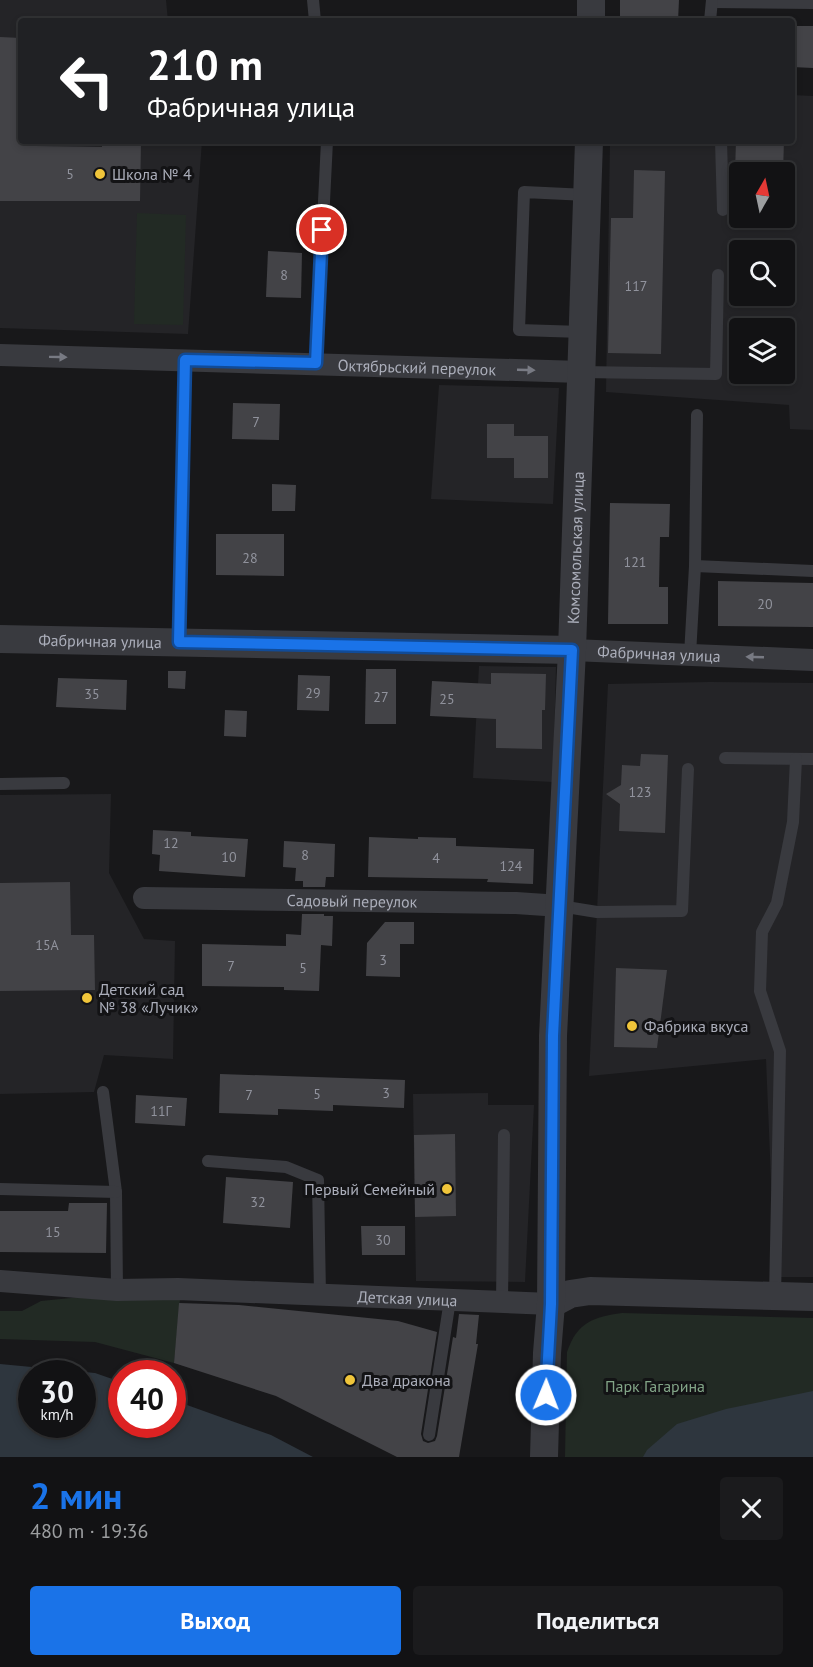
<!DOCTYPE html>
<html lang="ru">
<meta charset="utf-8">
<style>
:root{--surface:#121214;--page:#1b1b1d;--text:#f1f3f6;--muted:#9c9ea0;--line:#313234;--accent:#1a73e8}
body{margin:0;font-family:"PT Sans",sans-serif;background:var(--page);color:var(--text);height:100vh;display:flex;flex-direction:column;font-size:22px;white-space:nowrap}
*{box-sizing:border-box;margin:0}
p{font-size:20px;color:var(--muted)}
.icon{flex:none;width:33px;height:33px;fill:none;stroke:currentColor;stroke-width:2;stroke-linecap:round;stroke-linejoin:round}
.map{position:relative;height:1457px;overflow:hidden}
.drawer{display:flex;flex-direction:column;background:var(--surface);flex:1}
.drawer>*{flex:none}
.guide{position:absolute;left:18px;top:18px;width:777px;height:126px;border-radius:6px;box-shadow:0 3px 9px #0003,0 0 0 2px var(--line);background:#202124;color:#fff;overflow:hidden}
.needle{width:39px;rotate:9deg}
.fabs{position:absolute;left:729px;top:162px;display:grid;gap:12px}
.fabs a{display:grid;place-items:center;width:66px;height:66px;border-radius:6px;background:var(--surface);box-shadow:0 3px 9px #0003,0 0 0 2px var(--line);font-size:30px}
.speed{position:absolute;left:18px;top:1360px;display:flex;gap:12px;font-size:30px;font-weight:700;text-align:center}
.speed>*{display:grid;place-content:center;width:78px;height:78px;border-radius:50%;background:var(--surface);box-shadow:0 3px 9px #0003,0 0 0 2px var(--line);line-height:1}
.speed small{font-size:15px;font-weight:400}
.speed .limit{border:9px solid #d22;background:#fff;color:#111}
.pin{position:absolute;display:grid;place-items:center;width:51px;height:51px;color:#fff;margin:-26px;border:3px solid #fff;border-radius:50%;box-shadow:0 2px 6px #0007}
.me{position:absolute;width:66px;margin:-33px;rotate:1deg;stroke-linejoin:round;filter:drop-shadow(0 0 4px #0008)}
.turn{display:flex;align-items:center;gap:21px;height:126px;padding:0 30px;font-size:27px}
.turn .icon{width:78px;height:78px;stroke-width:2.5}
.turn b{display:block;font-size:42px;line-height:51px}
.round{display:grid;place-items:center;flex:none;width:63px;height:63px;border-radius:6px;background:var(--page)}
.headline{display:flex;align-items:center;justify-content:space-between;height:102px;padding:0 30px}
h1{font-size:36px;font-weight:700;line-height:45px;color:var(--accent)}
.cta{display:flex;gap:12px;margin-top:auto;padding:12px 30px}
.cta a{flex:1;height:69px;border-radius:6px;background:var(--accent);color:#fff;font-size:24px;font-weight:700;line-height:69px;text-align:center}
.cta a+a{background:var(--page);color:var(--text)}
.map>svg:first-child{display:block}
.built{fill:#242427;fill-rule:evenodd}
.green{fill:#222a24}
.water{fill:#2e363e;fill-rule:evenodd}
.building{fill:#434347}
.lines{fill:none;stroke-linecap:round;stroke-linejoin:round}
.service{stroke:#393a3f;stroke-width:12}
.minor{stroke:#393a3f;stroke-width:22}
.tertiary{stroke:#393a3f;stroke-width:28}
.oneway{fill:#787a83}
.route-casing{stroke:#114b97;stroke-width:15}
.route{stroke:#1a73e8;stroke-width:10}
.poi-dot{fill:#f0c53a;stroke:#131315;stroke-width:2}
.labels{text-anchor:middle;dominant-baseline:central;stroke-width:6;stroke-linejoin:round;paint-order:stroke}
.number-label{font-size:14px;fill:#91939d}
.poi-label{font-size:16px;fill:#abaeba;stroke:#131315;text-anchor:start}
.street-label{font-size:16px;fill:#abaeba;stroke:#131315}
.park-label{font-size:16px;fill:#82a487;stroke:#131315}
</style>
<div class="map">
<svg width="813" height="1457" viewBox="0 0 813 1457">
<rect width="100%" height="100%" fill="#18181a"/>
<g class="built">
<path d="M0,0H166L168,21H21V141H202L188,334L0,328Z"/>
<path d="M792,95L813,96V430L790,429L789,405L606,392L610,141H792ZM740,172H784V218H740ZM740,250H784V296H740ZM740,328H784V374H740Z"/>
<path d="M439,385L559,388L553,504L431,499Z"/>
<path d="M479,666L556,667L553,782L473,778Z"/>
<path d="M710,682L813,683V1277H775L766,1059L589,1076L608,684Z"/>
<path d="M111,794L109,873L144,939L175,941L173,1059L104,1055L94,1092L0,1094V795Z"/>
<path d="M488,1093V1105H534L525,1282L416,1281L413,1094Z"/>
</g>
<g class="green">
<path d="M137,213L186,215L183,325L134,324Z"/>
<path d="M111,1294L180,1299L174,1363L95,1342L0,1339V1311H22L41,1301Z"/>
<path d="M622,1313L813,1318V1457H565L567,1352C577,1322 594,1317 622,1313Z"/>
</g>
<g class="water">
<path d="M0,1364L95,1373L121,1382L122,1425H172L173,1400L271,1435L313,1457H0ZM32,1374H82V1425H32Z"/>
<path d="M813,1391V1457H643L647,1450L677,1424L726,1409Z"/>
</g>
<g class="building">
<path d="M620,0H679L678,21H620Z"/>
<path d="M792,26H813V68L792,67Z"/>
<path d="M0,37L21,38V141H35V146L102,147V141H141L140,201H0Z"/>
<path d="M736,141H784L783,172H735Z"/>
<path d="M634,170L665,171L661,354L608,353L611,218H633Z"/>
<path d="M268,251L302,253L301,298L266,297Z"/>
<path d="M233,403L280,404L279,440L232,439Z"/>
<path d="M487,424H514V436H548V478H514V458H487Z"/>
<path d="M272,484L296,485L295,511H272Z"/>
<path d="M610,503L670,504L669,537H660L659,587H668V624H608Z"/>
<path d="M216,534H284V576L216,575Z"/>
<path d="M718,581L813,583V627L718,626Z"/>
<path d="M366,669H396V724H365Z"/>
<path d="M168,671H186L185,689L168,688Z"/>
<path d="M491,673L546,674L545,710H542V749L496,748V719L430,716L432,681L491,684Z"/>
<path d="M298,675L330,676L329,711L297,710Z"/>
<path d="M58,678L127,680L126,710L56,707Z"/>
<path d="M225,710L247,711L246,737L224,736Z"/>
<path d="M641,754L668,755L665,833L619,831L620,804L606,794L621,785L622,765L640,766Z"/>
<path d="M153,830L191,832V836L248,839L245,877L159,871L160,855L152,854Z"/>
<path d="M369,837L418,839V837L456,838V846L534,849L533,884L487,882L488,879L368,877Z"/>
<path d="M284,841L335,844L334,877H326L325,887H303V881H295L296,868L283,867Z"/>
<path d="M70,882L71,935H94L95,990L0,991V883Z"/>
<path d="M302,914H324V916H333L332,946L321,945L319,991L284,990V987L202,986V944L286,946V934L301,935Z"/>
<path d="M385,922H414V944H400V977L366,976L367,943Z"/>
<path d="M616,968L667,970L657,1048L614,1047Z"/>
<path d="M220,1074L405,1080L404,1108L333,1105V1111L278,1109V1115L219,1113Z"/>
<path d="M136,1095L187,1098L185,1126L135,1123Z"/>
<path d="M455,1134L456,1216L415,1217L414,1135Z"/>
<path d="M226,1177L293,1182L290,1228L223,1223Z"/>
<path d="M69,1203H107L106,1253L0,1252V1211H68Z"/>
<path d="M361,1226H405V1255H362Z"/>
<path d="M179,1303L239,1305L398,1321L437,1332L421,1434L423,1441L428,1443L435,1441L437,1436L453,1337L456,1338L459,1314L479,1315L476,1344H478L459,1457H397L276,1396L174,1363Z"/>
</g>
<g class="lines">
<g class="service">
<path d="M313,0L315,21"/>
<path d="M712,2L813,3"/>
<path d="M710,21L712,0"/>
<path d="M721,141L723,210"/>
<path d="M582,332L519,330L524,192L587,195"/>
<path d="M316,363L327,141"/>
<path d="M581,372L716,374L718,275"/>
<path d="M695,566L813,571"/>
<path d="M179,642L185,360"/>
<path d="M690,655L695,566L697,415"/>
<path d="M725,758L813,759"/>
<path d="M0,784L64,783"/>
<path d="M560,906L597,912L682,911L688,769"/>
<path d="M103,1092L116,1192L117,1290"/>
<path d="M208,1161L286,1167L318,1180L320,1295"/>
<path d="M0,1189L116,1192"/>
<path d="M775,1297L780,1051L760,991L762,932L777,903L793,822L796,759"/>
<path d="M502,1302L504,1135"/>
<path d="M429,1435L450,1300"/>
</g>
<g class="minor">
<path id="s1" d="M0,355L581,372"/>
<path id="s2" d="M572,650L813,660"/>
<path id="s3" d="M144,898L516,903L560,906"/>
<path id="s4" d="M0,1281L117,1290L178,1289L551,1304"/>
</g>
<g class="tertiary">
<path d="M591,21V0"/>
<path id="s5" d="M0,639L572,650"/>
<path d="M551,1304L570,1294L590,1291L813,1297"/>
<path id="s6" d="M544,1457L547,1353L551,1304L553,1036L572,650L589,141"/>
</g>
</g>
<defs><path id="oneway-solid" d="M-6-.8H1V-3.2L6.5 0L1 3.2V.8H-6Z" transform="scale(1.5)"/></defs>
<g class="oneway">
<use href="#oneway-solid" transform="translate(58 357) rotate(1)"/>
<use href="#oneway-solid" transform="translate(526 370) rotate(2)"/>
<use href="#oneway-solid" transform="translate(755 657) rotate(-178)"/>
</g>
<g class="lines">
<defs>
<path id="route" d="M322,230L316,363L185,360L179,642L572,650L553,1036L551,1304L546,1395"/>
</defs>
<use href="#route" class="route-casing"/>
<use href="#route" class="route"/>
</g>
<g class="poi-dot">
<circle cx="100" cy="174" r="6"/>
<circle cx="87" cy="998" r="6"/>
<circle cx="632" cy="1026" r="6"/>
<circle cx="447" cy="1189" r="6"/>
<circle cx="350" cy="1380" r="6"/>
</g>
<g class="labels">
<g class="number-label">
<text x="70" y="174">5</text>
<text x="284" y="275">8</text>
<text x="636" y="286">117</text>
<text x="256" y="422">7</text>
<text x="250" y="558">28</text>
<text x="635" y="562">121</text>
<text x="765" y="604">20</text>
<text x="313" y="693">29</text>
<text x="92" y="694">35</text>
<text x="381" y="697">27</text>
<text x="447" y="699">25</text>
<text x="640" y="792">123</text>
<text x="171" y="843">12</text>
<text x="305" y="855">8</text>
<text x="229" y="857">10</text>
<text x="436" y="858">4</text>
<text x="511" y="866">124</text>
<text x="47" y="945">15А</text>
<text x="383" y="960">3</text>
<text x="231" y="966">7</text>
<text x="303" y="968">5</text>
<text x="386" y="1093">3</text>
<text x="317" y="1094">5</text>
<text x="249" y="1095">7</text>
<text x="161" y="1111">11Г</text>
<text x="258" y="1202">32</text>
<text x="53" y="1232">15</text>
<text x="383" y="1240">30</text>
</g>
<g class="poi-label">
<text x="112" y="174">Школа № 4</text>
<text x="99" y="989">Детский сад<tspan x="99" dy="18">№ 38 «Лучик»</tspan></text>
<text x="644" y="1026">Фабрика вкуса</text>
<text x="435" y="1189" text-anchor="end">Первый Семейный</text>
<text x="362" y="1380">Два дракона</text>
</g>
<g class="street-label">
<text stroke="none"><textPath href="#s1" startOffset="417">Октябрьский переулок</textPath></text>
<text stroke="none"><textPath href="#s6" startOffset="910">Комсомольская улица</textPath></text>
<text stroke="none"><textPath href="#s5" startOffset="100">Фабричная улица</textPath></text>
<text stroke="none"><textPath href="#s2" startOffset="87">Фабричная улица</textPath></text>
<text stroke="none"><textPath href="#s3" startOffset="208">Садовый переулок</textPath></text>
<text stroke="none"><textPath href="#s4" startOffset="408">Детская улица</textPath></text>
</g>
<g class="park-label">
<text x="655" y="1386">Парк Гагарина</text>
</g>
</g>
</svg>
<div class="fabs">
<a><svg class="needle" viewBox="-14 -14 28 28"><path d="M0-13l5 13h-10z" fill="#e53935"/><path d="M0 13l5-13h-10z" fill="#9c9ea0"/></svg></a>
<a><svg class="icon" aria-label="search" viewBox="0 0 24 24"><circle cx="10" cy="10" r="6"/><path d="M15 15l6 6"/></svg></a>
<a><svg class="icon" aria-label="layers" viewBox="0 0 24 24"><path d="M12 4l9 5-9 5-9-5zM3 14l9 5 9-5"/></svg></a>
</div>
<div class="speed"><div>30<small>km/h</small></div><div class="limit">40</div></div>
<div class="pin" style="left:322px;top:230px;background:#d93025"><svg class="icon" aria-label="arrive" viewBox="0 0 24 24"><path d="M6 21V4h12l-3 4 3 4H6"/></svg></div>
<svg class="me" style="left:546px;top:1395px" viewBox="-20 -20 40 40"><circle r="17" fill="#1a73e8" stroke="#fff" stroke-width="3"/><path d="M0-11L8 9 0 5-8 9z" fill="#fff"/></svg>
<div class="guide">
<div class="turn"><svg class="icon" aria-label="left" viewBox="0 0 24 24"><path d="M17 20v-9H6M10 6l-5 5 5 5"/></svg><div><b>210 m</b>Фабричная улица</div></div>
</div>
</div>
<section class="drawer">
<div class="headline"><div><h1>2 мин</h1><p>480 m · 19:36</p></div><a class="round"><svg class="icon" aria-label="close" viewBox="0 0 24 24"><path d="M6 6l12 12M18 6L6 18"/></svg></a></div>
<div class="cta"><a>Выход</a><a>Поделиться</a></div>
</section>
